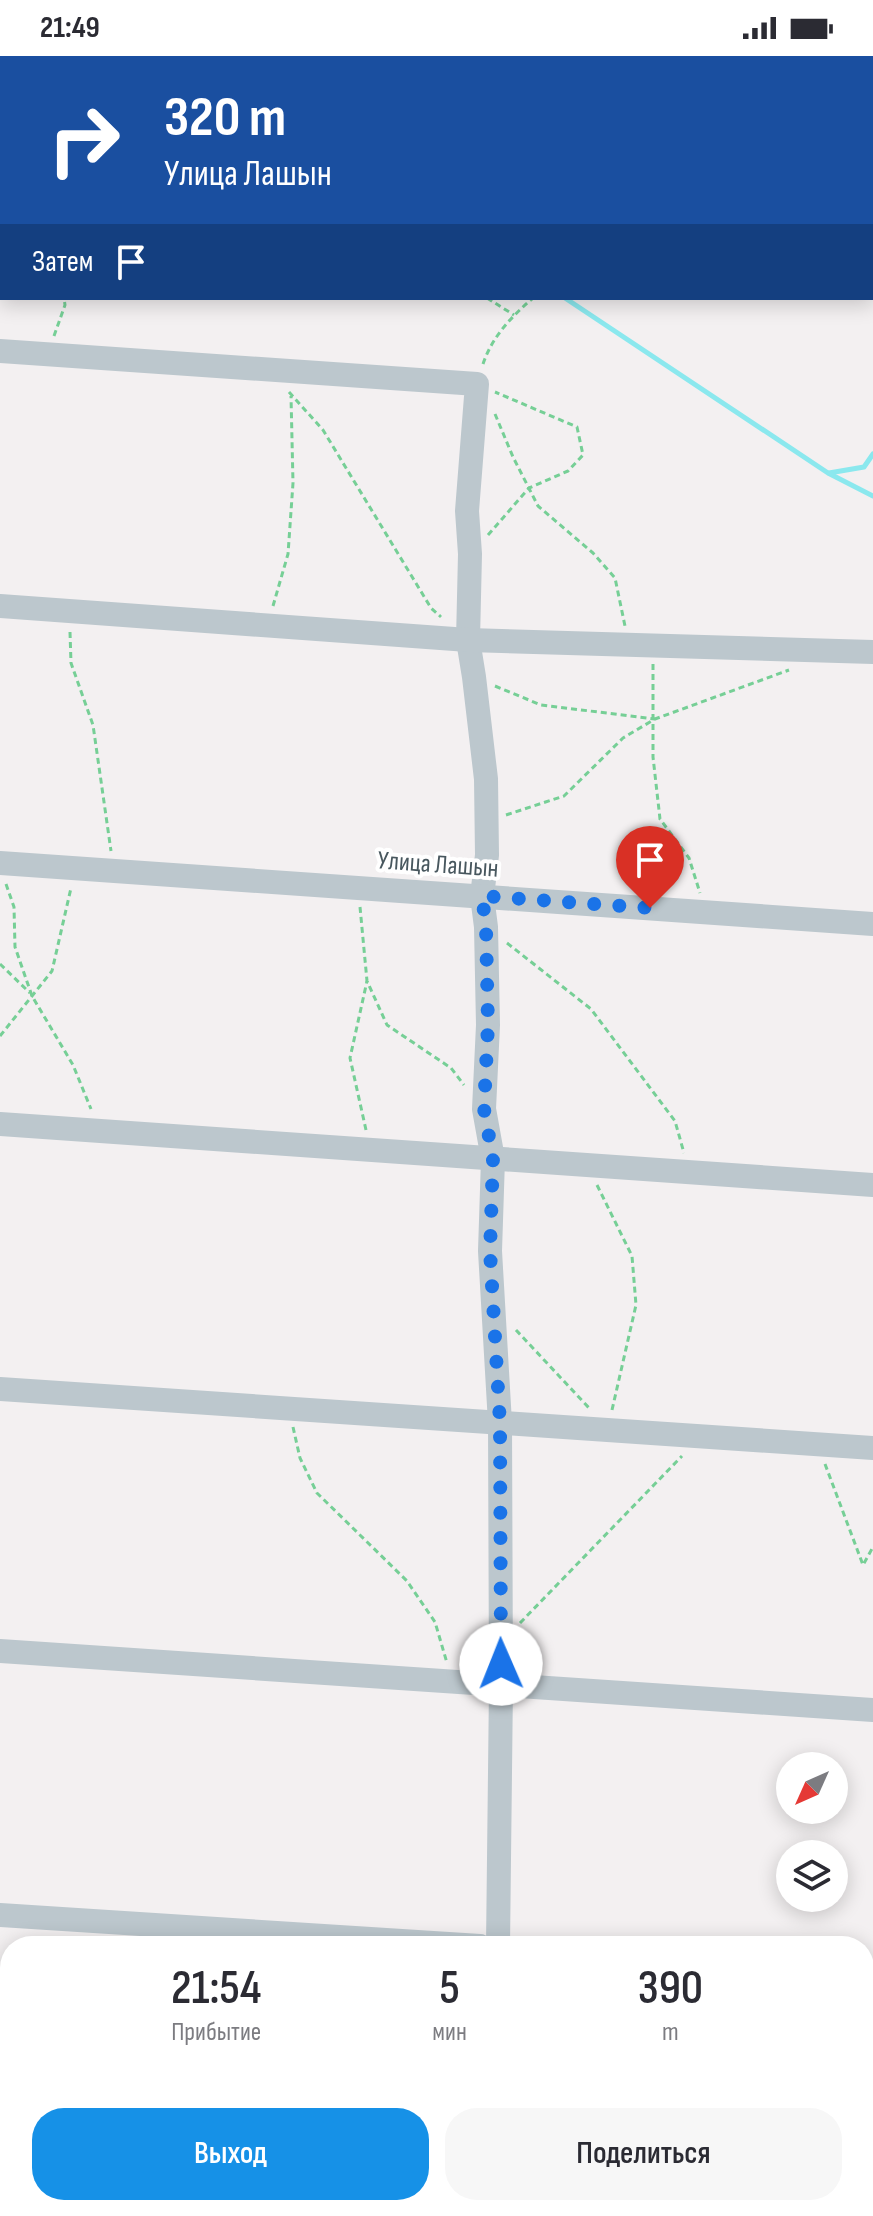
<!DOCTYPE html>
<html lang="ru">
<meta charset="utf-8">
<style>
:root{--surface:#fff;--page:#f7f7f7;--text:#2b2b33;--muted:#7c7c81;--accent:#1691e7}
body{margin:0;font-family:"Sofia Sans Condensed",sans-serif;background:var(--page);color:var(--text);height:100vh;display:flex;flex-direction:column;font-size:30px;white-space:nowrap}
*{box-sizing:border-box;margin:0}
p{font-size:26px;color:var(--muted)}
.icon{flex:none;width:44px;height:44px;fill:none;stroke:currentColor;stroke-width:2;stroke-linecap:round;stroke-linejoin:round}
.map{position:relative;flex:1;overflow:hidden}
.drawer{position:absolute;left:0px;top:1880px;width:874px;height:280px;display:flex;flex-direction:column;background:var(--surface);border-radius:32px 32px 0 0;box-shadow:0 4px 20px #0003}
.drawer>*{flex:none}
.hud{position:absolute;left:0px;top:0px;width:874px;height:244px;box-shadow:0 4px 20px #0003;background:#1a4fa0;color:#fff;overflow:hidden}
.needle{width:52px;rotate:225deg}
.buttons{position:absolute;left:776px;top:1696px;display:grid;gap:16px}
.buttons a{display:grid;place-items:center;width:72px;height:72px;border-radius:50%;background:var(--surface);box-shadow:0 4px 20px #0003;font-size:40px}
.pin{position:absolute;display:grid;place-items:center;width:68px;height:68px;color:#fff;margin:-82px -34px;border-radius:50% 50% 50% 0;rotate:-45deg;box-shadow:0 0 8px #0007}
.pin .icon{rotate:45deg}
.me{position:absolute;width:88px;margin:-44px;rotate:359deg;stroke-linejoin:round;filter:drop-shadow(0 0 6px #0008)}
.turn{display:flex;align-items:center;gap:28px;height:168px;padding:0 32px;font-size:36px}
.turn .icon{width:104px;height:104px;stroke-width:2.5}
.turn b{display:block;font-size:56px;line-height:68px}
.then{display:flex;align-items:center;height:76px;padding:0 32px;background:#0003;gap:16px;font-size:30px}
.eta{display:flex;justify-content:space-evenly;align-items:center;height:136px;text-align:center}
.eta b{font-size:48px;font-weight:600;line-height:56px}
.cta{display:flex;gap:16px;margin-top:auto;padding:16px 32px}
.cta a{flex:1;height:92px;border-radius:32px;background:var(--accent);color:#fff;font-size:32px;font-weight:600;line-height:92px;text-align:center}
.cta a+a{background:var(--page);color:var(--text)}
.status{display:flex;justify-content:space-between;align-items:center;height:56px;padding:0 40px;background:var(--surface);direction:ltr}
.status svg{height:22px;fill:currentColor}
.map>svg:first-child{display:block}
.commercial{fill:#fdf5eb}
.lines{fill:none;stroke-linecap:round;stroke-linejoin:round}
.stream{stroke:#8be8ee;stroke-width:5}
.path{stroke:#76cf96;stroke-width:3;stroke-dasharray:6 4;stroke-linecap:butt}
.minor{stroke:#bcc7cd;stroke-width:24}
.route{stroke:#1a73e8;stroke-width:14;stroke-dasharray:0 25.2}
.labels{text-anchor:middle;dominant-baseline:central;stroke-width:8;stroke-linejoin:round;paint-order:stroke}
.street-label{font-size:26px;fill:#48575e;stroke:#fff}
</style>
<div class="status"><b>21:49</b><svg viewBox="0 0 49 12"><path d="M0 12V9h3v3zM5 12V6h3v6zM10 12V3h3v9zM15 12V0h3v12zM26 1h20v11H26zM47 4h2v5h-2z"/></svg></div>
<div class="map">
<svg width="873" height="2160" viewBox="0 0 873 2160">
<rect width="100%" height="100%" fill="#f3f0f1"/>
<rect class="commercial" x="31" y="0" width="505" height="2"/>
<g class="lines">
<g class="stream">
<path d="M664,2L666,0"/>
<path d="M565,242L828,417L873,440"/>
<path d="M829,417L864,411L873,398"/>
</g>
<g class="path">
<path d="M755,2L757,0"/>
<path d="M487,242L514,259"/>
<path d="M54,280L65,249L64,242"/>
<path d="M483,308C492,281 511,261 533,242"/>
<path d="M289,336L323,374L431,552L441,561"/>
<path d="M495,358L513,401L538,450L593,497L615,522L625,570"/>
<path d="M488,479L529,432L568,415L583,399L577,371L495,336"/>
<path d="M273,550L288,498L293,427L291,340"/>
<path d="M70,576L71,607L93,669L111,795"/>
<path d="M653,608V701L660,763L689,802L700,837"/>
<path d="M495,630L541,649L655,663"/>
<path d="M506,759L564,740L623,682L655,663L789,614"/>
<path d="M6,828L14,851L15,891L32,940L73,1009L91,1053"/>
<path d="M360,851L367,925L387,969L451,1012L464,1029"/>
<path d="M507,887L591,953L675,1065L684,1097"/>
<path d="M0,908L30,937"/>
<path d="M0,980L52,915L71,832"/>
<path d="M366,1074L350,1002L367,925"/>
<path d="M597,1129L632,1200L636,1249L612,1354"/>
<path d="M516,1274L590,1353"/>
<path d="M293,1371L300,1402L317,1437L407,1525L435,1566L447,1607"/>
<path d="M825,1408L863,1509L873,1491"/>
<path d="M520,1567L682,1400"/>
<path d="M0,2087L10,2044"/>
<path d="M864,2116L873,2104"/>
<path d="M813,2160L829,2150"/>
</g>
<g class="minor">
<path d="M323,2L324,0"/>
<path d="M0,71H2"/>
<path d="M0,295L477,328L467,455L470,498L468,584L474,621L486,723L487,799L482,840L486,871L488,969L484,1053L493,1103L490,1195L500,1367L501,1629L498,1890"/>
<path d="M0,550L468,584L873,596"/>
<path d="M0,807L873,868"/>
<path d="M0,1068L873,1129"/>
<path d="M0,1333L873,1392"/>
<path d="M0,1595L873,1654"/>
<path d="M0,1859L480,1890"/>
<path d="M864,1915L873,1916"/>
<path d="M0,2129L10,2130"/>
<path d="M382,2150L567,2160"/>
</g>
</g>
<g class="lines">
<path class="route" d="M501,1608L500,1367L490,1195L493,1103L484,1053L488,969L486,871L482,840L650,852"/>
</g>
<g class="labels">
<g class="street-label">
<text transform="translate(438 809) rotate(4)">Улица Лашын</text>
</g>
</g>
</svg>
<div class="buttons">
<a><svg class="needle" viewBox="-14 -14 28 28"><path d="M0-13l5 13h-10z" fill="#e53935"/><path d="M0 13l5-13h-10z" fill="#7c7c81"/></svg></a>
<a><svg class="icon" aria-label="layers" viewBox="0 0 24 24"><path d="M12 4l9 5-9 5-9-5zM3 14l9 5 9-5"/></svg></a>
</div>
<div class="pin" style="left:650px;top:852px;background:#d93025"><svg class="icon" aria-label="arrive" viewBox="0 0 24 24"><path d="M6 21V4h12l-3 4 3 4H6"/></svg></div>
<svg class="me" style="left:501px;top:1608px" viewBox="-20 -20 40 40"><circle r="19" fill="#fff"/><path d="M0-13L10 11 0 6-10 11z" fill="#1a73e8"/></svg>
<div class="hud">
<div class="turn"><svg class="icon" aria-label="right" viewBox="0 0 24 24"><path d="M7 20v-9h11M14 6l5 5-5 5"/></svg><div><b>320 m</b>Улица Лашын</div></div>
<div class="then">Затем<svg class="icon" aria-label="arrive" viewBox="0 0 24 24"><path d="M6 21V4h12l-3 4 3 4H6"/></svg></div>
</div>
<section class="drawer">
<div class="eta">
<div><b>21:54</b><p>Прибытие</p></div>
<div><b>5</b><p>мин</p></div>
<div><b>390</b><p>m</p></div>
</div>
<div class="cta"><a>Выход</a><a>Поделиться</a></div>
</section>
</div>
